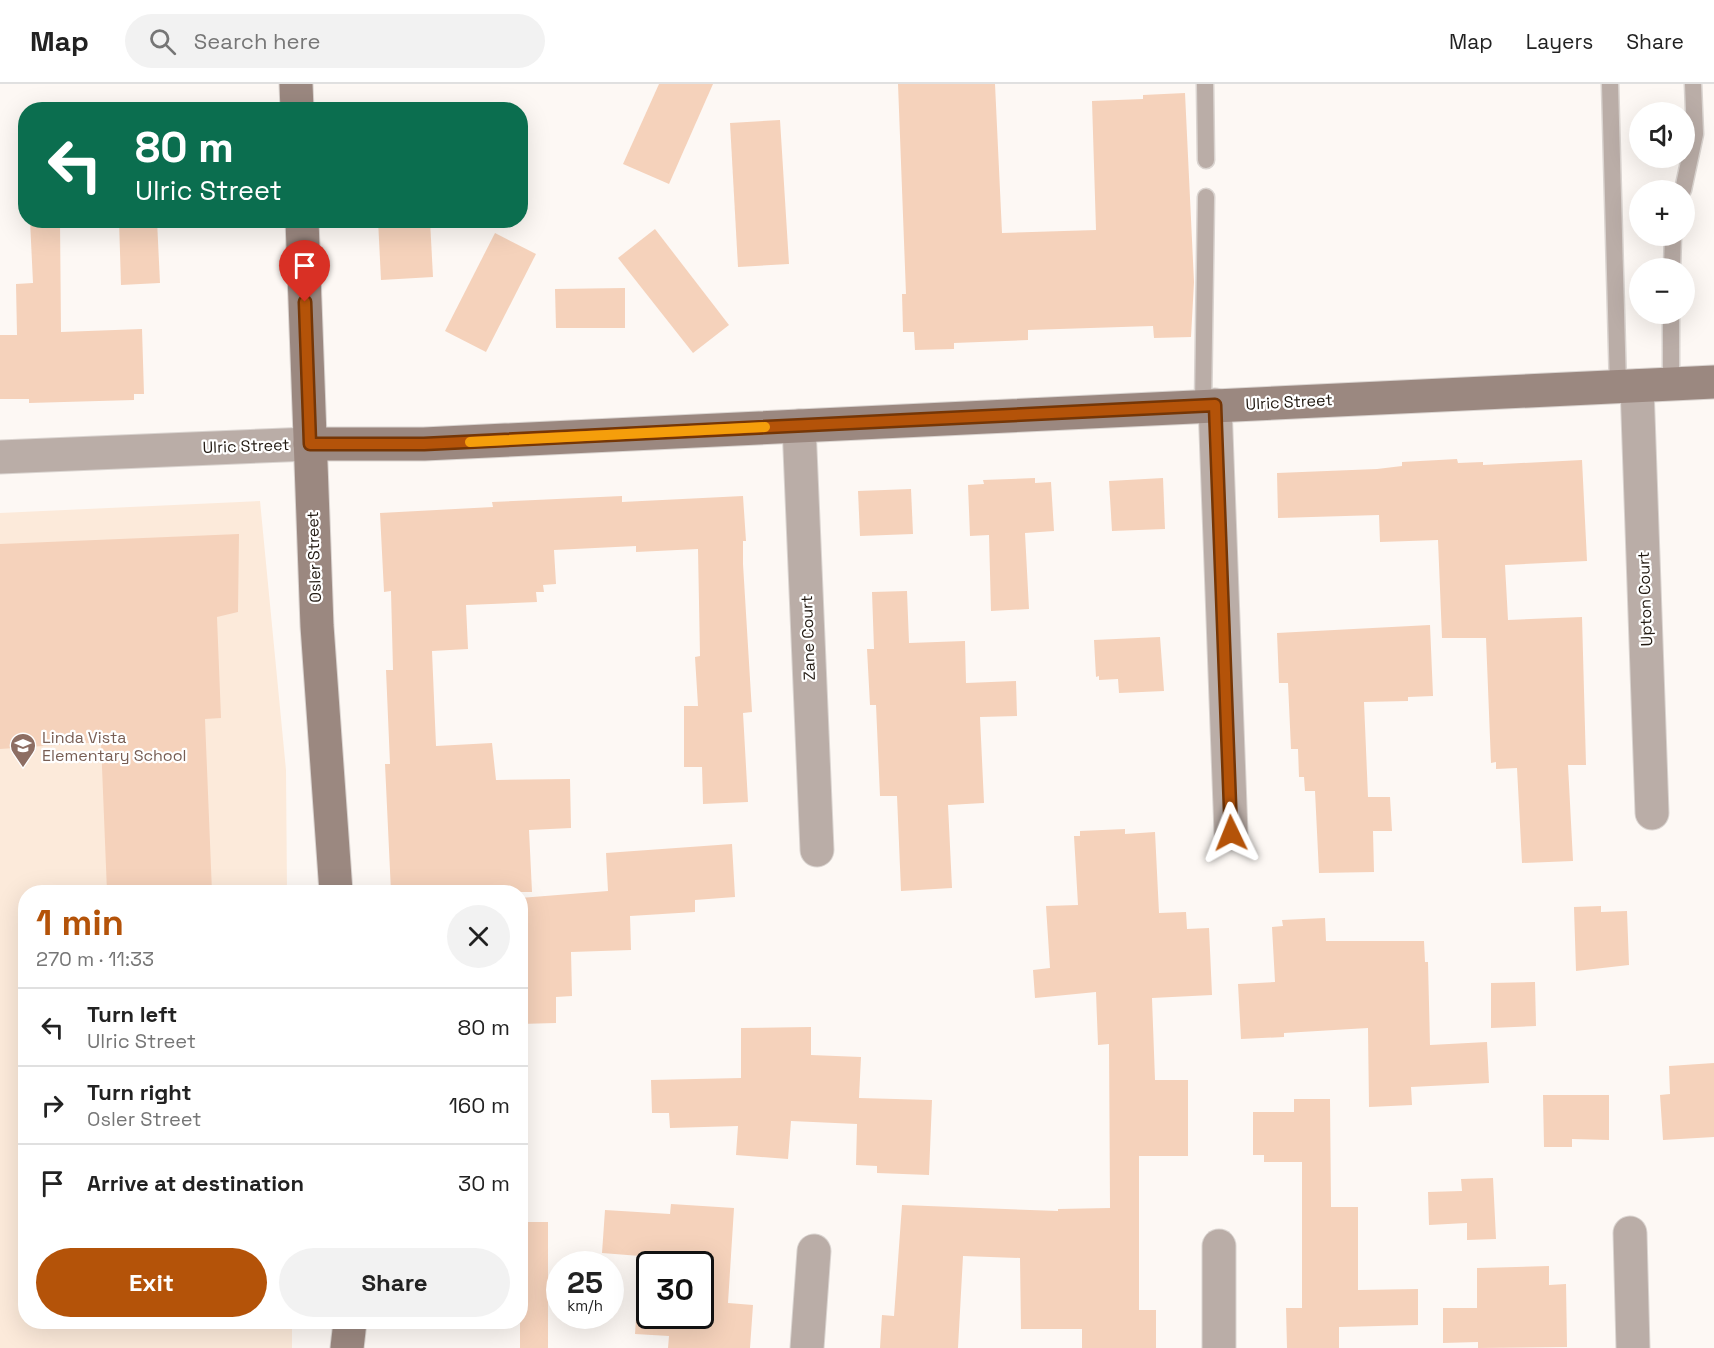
<!DOCTYPE html>
<meta charset="utf-8">
<style>
:root{--surface:#fff;--page:#f2f2f2;--text:#222;--muted:#767676;--line:#e0e0e0;--accent:#b45309}
body{margin:0;font-family:"Space Grotesk",sans-serif;background:var(--page);color:var(--text);height:100vh;display:flex;flex-direction:column;font-size:22px;white-space:nowrap}
*{box-sizing:border-box;margin:0}
p{font-size:20px;color:var(--muted)}
.icon{flex:none;width:33px;height:33px;fill:none;stroke:currentColor;stroke-width:2;stroke-linecap:round;stroke-linejoin:round}
.map{position:relative;flex:1;overflow:hidden}
.details{position:absolute;left:18px;top:801px;width:510px;height:444px;display:flex;flex-direction:column;background:var(--surface);border-radius:24px;box-shadow:0 6px 24px #0002}
.details>*{flex:none}
.guide{position:absolute;left:18px;top:18px;width:510px;height:126px;border-radius:24px;box-shadow:0 6px 24px #0002;background:#0b6e4f;color:#fff;overflow:hidden}
.tools{position:absolute;left:1629px;top:18px;display:grid;gap:12px}
.tools a{display:grid;place-items:center;width:66px;height:66px;border-radius:50%;background:var(--surface);box-shadow:0 6px 24px #0002;font-size:30px}
.speed{position:absolute;left:546px;top:1167px;display:flex;gap:12px;font-size:30px;font-weight:700;text-align:center}
.speed>*{display:grid;place-content:center;width:78px;height:78px;border-radius:50%;background:var(--surface);box-shadow:0 6px 24px #0002;line-height:1}
.speed small{font-size:15px;font-weight:400}
.speed .limit{border:3px solid #111;border-radius:9px;background:#fff;color:#111}
.pin{position:absolute;display:grid;place-items:center;width:51px;height:51px;color:#fff;margin:-62px -26px;border-radius:50% 50% 50% 0;rotate:-45deg;box-shadow:0 0 6px #0007}
.pin .icon{rotate:45deg}
.me{position:absolute;width:66px;margin:-33px;rotate:358deg;stroke-linejoin:round;filter:drop-shadow(0 0 4px #0008)}
.turn{display:flex;align-items:center;gap:21px;height:126px;padding:0 18px;font-size:27px}
.turn .icon{width:78px;height:78px;stroke-width:2.5}
.turn b{display:block;font-size:42px;line-height:51px}
.round{display:grid;place-items:center;flex:none;width:63px;height:63px;border-radius:32px;background:var(--page)}
.head{display:flex;align-items:center;justify-content:space-between;height:102px;padding:0 18px}
h1{font-size:36px;font-weight:700;line-height:45px;color:var(--accent)}
.primary-button{display:flex;gap:12px;margin-top:auto;padding:12px 18px}
.primary-button a{flex:1;height:69px;border-radius:36px;background:var(--accent);color:#fff;font-size:24px;font-weight:700;line-height:69px;text-align:center}
.primary-button a+a{background:var(--page);color:var(--text)}
ul{padding:0;list-style:none}
li{display:flex;align-items:center;gap:18px;height:78px;padding:0 18px;border-top:2px solid var(--line)}
li div{flex:1}
li b{display:block;font-size:22px}
li em{font-style:normal}
header{display:flex;align-items:center;gap:36px;box-sizing:border-box;height:84px;padding:0 30px;background:var(--surface);border-bottom:2px solid var(--line)}
header strong{font-size:28px}
nav{display:flex;gap:33px;margin-inline-start:auto;font-size:21px}
.search{width:420px;height:54px;background:var(--page);display:flex;align-items:center;gap:15px;box-sizing:border-box;padding:0 21px;border-radius:33px;color:var(--muted);font-size:22px}
.map>svg:first-child{display:block}
.built{fill:#fceada}
.building{fill:#f5d2bb;fill-rule:evenodd}
.lines{fill:none;stroke-linecap:round;stroke-linejoin:round}
.lane-casing{stroke:#dad4d0;stroke-width:19}
.street-casing{stroke:#dad4d0;stroke-width:35}
.secondary-casing{stroke:#dad4d0;stroke-width:35}
.lane{stroke:#baada7;stroke-width:16}
.street{stroke:#baada7;stroke-width:33}
.secondary{stroke:#9b8880;stroke-width:33}
.route-casing{stroke:#753606;stroke-width:15}
.route{stroke:#b45309;stroke-width:10}
.slow{stroke:#f59e0b;stroke-width:10}
.labels{text-anchor:middle;dominant-baseline:central;stroke-width:4.5;stroke-linejoin:round;paint-order:stroke}
.street-label{font-size:16px;fill:#211911;stroke:#fff}
.education-label{font-size:16px;fill:#785e54;stroke:#fff;text-anchor:start}
</style>
<header>
<strong>Map</strong>
<div class="search"><svg class="icon" aria-label="search" viewBox="0 0 24 24"><circle cx="10" cy="10" r="6"/><path d="M15 15l6 6"/></svg>Search here</div>
<nav><a>Map</a><a>Layers</a><a>Share</a></nav>
</header>
<div class="map">
<svg width="1714" height="1264" viewBox="0 0 1714 1264">
<rect width="100%" height="100%" fill="#fdf8f4"/>
<path class="built" d="M260,417L286,686L287,808H26V1238H292V1264H0V429Z"/>
<g class="building">
<path d="M659,0H713L669,100L623,80Z"/>
<path d="M898,0H995L1002,149L1096,146L1092,17L1143,15V11L1185,9L1194,198L1191,253L1154,254L1153,242L1028,246V256L954,259V265L915,266L914,248H903L902,210H906Z"/>
<path d="M780,36L789,180L738,183L730,39Z"/>
<path d="M30,136H60L61,248L142,245L144,310H134V316L29,319V315H0V251H17L16,200L33,199Z"/>
<path d="M119,136H157L160,199L121,201Z"/>
<path d="M378,136H430L433,193L381,196Z"/>
<path d="M655,145L729,241L693,269L618,174Z"/>
<path d="M495,149L536,170L486,268L445,247Z"/>
<path d="M625,204V244H556L555,205Z"/>
<path d="M1457,375L1458,379L1483,378V381L1582,376L1587,477L1505,481L1508,536L1582,533L1586,681H1568L1573,777L1522,779L1517,684L1496,685V678L1491,679L1486,554H1442L1438,456L1380,458L1379,431L1278,434L1277,389L1377,385L1402,382V378Z"/>
<path d="M1035,394V399L1051,398L1054,447L1025,449L1029,525L991,527L989,451L970,452L968,401L984,400L983,396Z"/>
<path d="M1163,394L1165,445L1112,447L1109,397Z"/>
<path d="M911,405L913,450L860,452L858,407Z"/>
<path d="M622,412V418L743,412L746,457H743V480L752,628L743,629L748,718L703,720L702,683H684V622H698L695,573L700,572L698,465L636,468V462L554,466L556,500L543,501L544,508H536L537,518L466,521L468,565L432,567L436,662L492,659L496,696L570,695L571,744L529,746L532,808H391L385,680H390L386,586H393L391,507L384,508L380,429L493,423L492,418Z"/>
<path d="M239,450L238,528L217,533L221,634L205,635L212,808H107L101,658L0,665V460Z"/>
<path d="M907,507L909,559L965,557L966,599L1016,597L1017,632L980,633L984,719L948,721L952,804L901,807L897,712H880L876,621H870L867,565H874L872,508Z"/>
<path d="M1430,541L1433,612L1408,613V617L1364,618L1368,713H1390L1392,747H1373L1374,788L1319,789L1315,707H1305L1304,693H1299L1298,665H1291L1288,599H1279L1277,549Z"/>
<path d="M1160,553L1164,607L1119,609L1118,595L1099,596V592L1096,593L1094,556Z"/>
<path d="M1125,745V750L1155,748L1159,829L1186,828L1187,845L1209,844L1212,911L1152,914L1155,996H1188V1072H1139V1226H1156V1264H1082V1245H1021L1020,1174L963,1172L958,1264H880L882,1231L894,1232L902,1121L1058,1127V1125L1110,1124L1109,960L1098,961L1096,908L1035,914L1033,886L1050,884L1046,822L1078,821L1074,752H1080V747Z"/>
<path d="M732,760L735,813L695,816V828L630,832L631,866L571,868L572,912L556,913V939L520,940V814L608,807L606,769Z"/>
<path d="M1601,822V828L1627,827L1629,881L1576,887L1574,823Z"/>
<path d="M1325,834L1326,857H1424L1425,878H1428L1430,961L1487,958L1489,999L1411,1003L1412,1021L1369,1023L1368,944L1284,949V953L1241,955L1238,900L1275,898L1272,843L1283,842L1282,836Z"/>
<path d="M1535,898L1536,942L1491,944V899Z"/>
<path d="M811,943V971L861,973L859,1014L932,1016L929,1091L877,1089V1082L856,1081L857,1040L791,1037L788,1075L736,1071L738,1042L670,1044L669,1029H652L651,996L741,994V944Z"/>
<path d="M1714,979V1053L1663,1056L1660,1011L1670,1010L1669,982Z"/>
<path d="M1543,1011H1609V1056L1572,1055V1063H1544Z"/>
<path d="M1294,1015H1330L1331,1123H1358V1206L1418,1205V1241L1339,1243V1264H1287L1286,1224H1302V1078H1264V1071H1253V1028H1294Z"/>
<path d="M1493,1094L1496,1155L1467,1156V1139L1429,1141L1428,1108L1462,1107L1461,1095Z"/>
<path d="M671,1120L734,1124L728,1219L753,1221L750,1264H668L669,1252L635,1250L640,1172L602,1169L605,1126L670,1130ZM650,1180H700V1232H650Z"/>
<rect x="520" y="1138" width="28" height="126"/>
<path d="M1549,1182V1201L1566,1200L1567,1263L1478,1264V1258L1443,1259V1224H1477V1184Z"/>
</g>
<g class="lines">
<defs>
<g id="lane">
<path d="M1205,0L1206,76"/>
<path d="M1610,0L1618,303"/>
<path d="M1683,106L1695,50L1693,0"/>
<path d="M1672,184L1673,152"/>
<path d="M1671,300V230"/>
<path d="M1203,322L1206,113"/>
</g>
<g id="street">
<path d="M1637,302L1652,729"/>
<path d="M1215,321L1231,749"/>
<path d="M799,342L817,766"/>
<path d="M0,373L310,360"/>
<path d="M1630,1149L1633,1264"/>
<path d="M807,1264L814,1167"/>
<path d="M1219,1264V1162"/>
</g>
<g id="secondary">
<path d="M296,0L297,26"/>
<path d="M302,136L317,542L336,808"/>
<path d="M310,360H424L1714,298"/>
<path d="M347,1264L350,1238"/>
</g>
</defs>
<use href="#lane" class="lane-casing"/>
<use href="#street" class="street-casing"/>
<use href="#secondary" class="secondary-casing"/>
<use href="#lane" class="lane"/>
<use href="#street" class="street"/>
<use href="#secondary" class="secondary"/>
</g>
<g class="lines">
<defs>
<path id="route" d="M305,218L310,360H424L1215,321L1231,749"/>
</defs>
<use href="#route" class="route-casing"/>
<use href="#route" class="route"/>
<path class="slow" d="M470,358L765,343"/>
</g>
<defs>
<symbol id="school-pin" viewBox="-11 -11 22 30"><path d="M0 17L-7.5 6A9.5 9.5 0 1 1 7.5 6Z" fill="#8d6e63" stroke="#fff"/><path d="M0-5L7-2L0 1L-7-2ZM-4 1L0 2.5L4 1V4Q0 6-4 4Z" fill="#fff"/></symbol>
</defs>
<g fill-rule="evenodd">
<use href="#school-pin" x="8" y="647" width="30" height="40"/>
</g>
<g class="labels">
<g class="street-label">
<text transform="translate(1289 318) rotate(-3)">Ulric Street</text>
<text transform="translate(246 362) rotate(-2)">Ulric Street</text>
<text transform="translate(314 473) rotate(-92)">Osler Street</text>
<text transform="translate(1645 515) rotate(-92)">Upton Court</text>
<text transform="translate(808 554) rotate(-92)">Zane Court</text>
</g>
<g class="education-label">
<text x="42" y="653">Linda Vista<tspan x="42" dy="18">Elementary School</tspan></text>
</g>
</g>
</svg>
<div class="tools">
<a><svg class="icon" aria-label="sound" viewBox="0 0 24 24"><path d="M4 9h4l5-4v14l-5-4H4zM17 9q2 3 0 6"/></svg></a>
<a>+</a>
<a>−</a>
</div>
<div class="speed"><div>25<small>km/h</small></div><div class="limit">30</div></div>
<div class="pin" style="left:305px;top:218px;background:#d93025"><svg class="icon" aria-label="arrive" viewBox="0 0 24 24"><path d="M6 21V4h12l-3 4 3 4H6"/></svg></div>
<svg class="me" style="left:1231px;top:749px" viewBox="-20 -20 40 40"><path d="M0-17L14 15 0 8-14 15z" fill="#b45309" stroke="#fff" stroke-width="4"/></svg>
<div class="guide">
<div class="turn"><svg class="icon" aria-label="left" viewBox="0 0 24 24"><path d="M17 20v-9H6M10 6l-5 5 5 5"/></svg><div><b>80 m</b>Ulric Street</div></div>
</div>
<section class="details">
<div class="head"><div><h1>1 min</h1><p>270 m · 11:33</p></div><a class="round"><svg class="icon" aria-label="close" viewBox="0 0 24 24"><path d="M6 6l12 12M18 6L6 18"/></svg></a></div>
<ul>
<li><svg class="icon" aria-label="left" viewBox="0 0 24 24"><path d="M17 20v-9H6M10 6l-5 5 5 5"/></svg><div><b>Turn left</b><p>Ulric Street</p></div><em>80 m</em></li>
<li><svg class="icon" aria-label="right" viewBox="0 0 24 24"><path d="M7 20v-9h11M14 6l5 5-5 5"/></svg><div><b>Turn right</b><p>Osler Street</p></div><em>160 m</em></li>
<li><svg class="icon" aria-label="arrive" viewBox="0 0 24 24"><path d="M6 21V4h12l-3 4 3 4H6"/></svg><div><b>Arrive at destination</b></div><em>30 m</em></li>
</ul>
<div class="primary-button"><a>Exit</a><a>Share</a></div>
</section>
</div>
